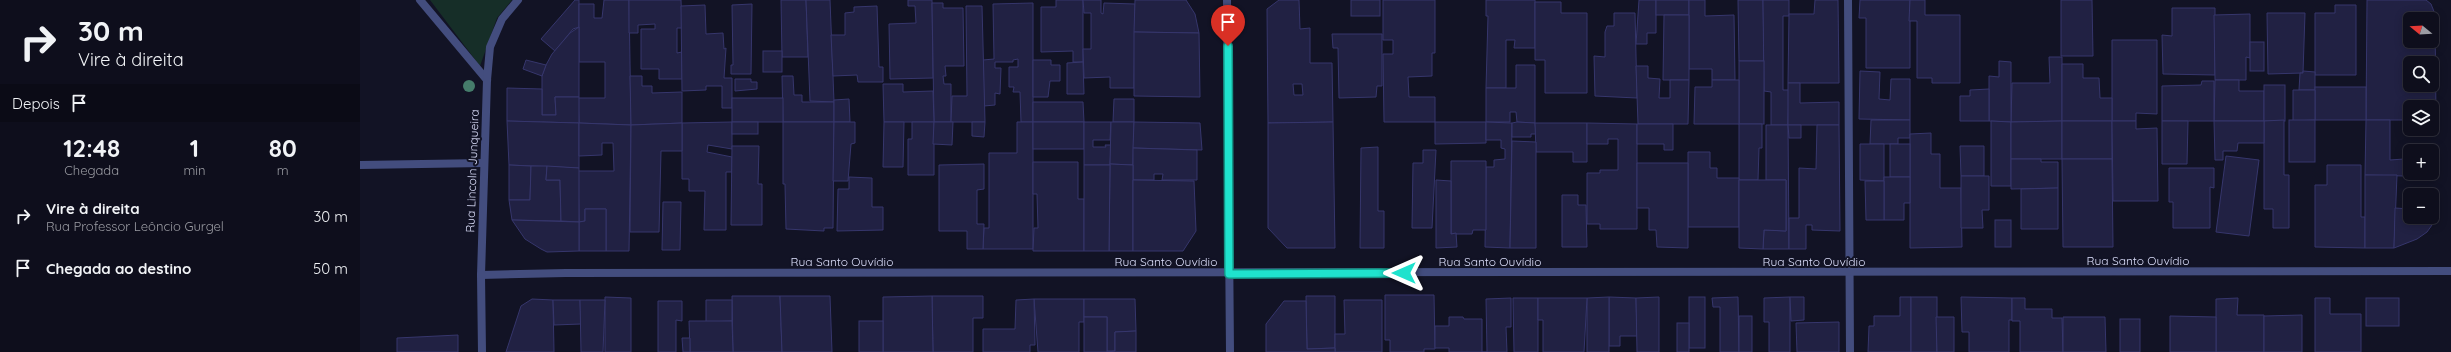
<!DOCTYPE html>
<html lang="pt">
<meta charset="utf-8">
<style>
:root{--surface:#0e0e1c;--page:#171725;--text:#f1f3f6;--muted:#9b9ca3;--line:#2e2e3b}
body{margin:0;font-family:Quicksand,sans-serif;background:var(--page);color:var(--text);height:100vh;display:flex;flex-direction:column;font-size:15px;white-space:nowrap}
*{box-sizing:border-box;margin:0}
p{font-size:13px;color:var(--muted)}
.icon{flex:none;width:22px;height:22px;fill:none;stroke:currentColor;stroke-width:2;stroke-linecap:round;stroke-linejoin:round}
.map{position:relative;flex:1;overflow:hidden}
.panel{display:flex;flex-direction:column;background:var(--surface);width:360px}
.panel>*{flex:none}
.guide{background:#0e0e1c;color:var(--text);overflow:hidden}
.needle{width:26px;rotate:288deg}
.controls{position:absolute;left:2043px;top:12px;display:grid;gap:8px}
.controls a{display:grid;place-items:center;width:36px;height:36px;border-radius:6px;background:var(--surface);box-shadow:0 2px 10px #0003,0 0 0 1px var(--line);font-size:20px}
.pin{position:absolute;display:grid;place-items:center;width:34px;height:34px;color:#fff;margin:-41px -17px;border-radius:50% 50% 50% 0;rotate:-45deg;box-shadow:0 0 4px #0007}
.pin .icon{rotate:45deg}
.me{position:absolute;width:44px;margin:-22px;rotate:270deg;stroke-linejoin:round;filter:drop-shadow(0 0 3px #0008)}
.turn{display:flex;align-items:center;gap:14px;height:84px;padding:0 12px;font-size:18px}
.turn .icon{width:52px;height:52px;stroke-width:2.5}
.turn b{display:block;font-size:28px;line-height:34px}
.then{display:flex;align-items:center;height:38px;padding:0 12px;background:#0003;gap:8px;font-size:15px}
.eta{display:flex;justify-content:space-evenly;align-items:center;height:68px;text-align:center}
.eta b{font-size:24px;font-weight:700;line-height:28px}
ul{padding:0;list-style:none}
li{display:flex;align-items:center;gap:12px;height:52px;padding:0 12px}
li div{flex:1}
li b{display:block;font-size:15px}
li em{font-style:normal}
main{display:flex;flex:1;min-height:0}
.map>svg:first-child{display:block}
.green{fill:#162e28}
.building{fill:#212143;stroke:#36366c;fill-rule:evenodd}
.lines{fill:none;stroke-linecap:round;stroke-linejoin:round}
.lane{stroke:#434d7e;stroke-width:8}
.street{stroke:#434d7e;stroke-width:8}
.tree{fill:#457c6b}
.route-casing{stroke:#149385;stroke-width:10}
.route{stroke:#1fe2cd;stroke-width:7}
.labels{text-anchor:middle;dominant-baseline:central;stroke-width:4;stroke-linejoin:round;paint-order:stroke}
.street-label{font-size:12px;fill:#dbdefa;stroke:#121325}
</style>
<main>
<section class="panel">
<div class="guide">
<div class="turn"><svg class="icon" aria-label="right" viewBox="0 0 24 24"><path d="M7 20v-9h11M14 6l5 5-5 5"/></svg><div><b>30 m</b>Vire à direita</div></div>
<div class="then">Depois<svg class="icon" aria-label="arrive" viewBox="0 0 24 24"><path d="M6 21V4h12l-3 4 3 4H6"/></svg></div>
</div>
<div class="eta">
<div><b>12:48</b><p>Chegada</p></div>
<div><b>1</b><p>min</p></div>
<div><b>80</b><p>m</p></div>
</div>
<ul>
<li><svg class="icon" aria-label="right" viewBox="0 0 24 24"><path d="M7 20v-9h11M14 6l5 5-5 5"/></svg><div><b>Vire à direita</b><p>Rua Professor Leôncio Gurgel</p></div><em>30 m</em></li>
<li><svg class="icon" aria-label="arrive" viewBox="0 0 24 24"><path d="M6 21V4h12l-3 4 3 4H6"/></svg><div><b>Chegada ao destino</b></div><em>50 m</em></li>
</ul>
</section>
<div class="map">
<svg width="2091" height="352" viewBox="0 0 2091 352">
<rect width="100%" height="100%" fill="#121325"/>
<path class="green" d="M70,0H152L137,18L120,66Z"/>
<g class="building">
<path d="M215,0H219V27L213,29L195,51L181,39Z"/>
<path d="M244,0H269L271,125L219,123L218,98H245V62H219V4H234V18H242Z"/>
<path d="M269,0H321L322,28H317V53L322,52V79H299V69H281V29H295V24L278,25V33H269Z"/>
<path d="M421,0H446L448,57H422Z"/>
<path d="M446,0H470L474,102L450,101Z"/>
<path d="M548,0H572L573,78L530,79L529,24L556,23L555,6H548Z"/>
<path d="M696,0H723V62H713V51L681,52V7H696Z"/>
<path d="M723,0H741V13L743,14L744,3L775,4L774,88H750V77L724,78L723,49H731V13H724Z"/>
<path d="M775,0H826L835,14L839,33L774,32Z"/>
<path d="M919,0H939L940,29L950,28V63H972L973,122L908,123L907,9ZM933,84H942L943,95H934Z"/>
<rect x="991" y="0" width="29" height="16"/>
<path d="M1023,0H1075V53H1072V76L1048,77L1049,97H1075V122H1024L1023,54H1033V40H1023Z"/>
<path d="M1126,0H1175V48H1154L1155,40H1146V88H1126L1128,16H1126Z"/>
<path d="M1279,0H1296V33H1287V44H1276Z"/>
<rect x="1296" y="0" width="33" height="15"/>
<path d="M1329,0H1345V16L1374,15L1375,80H1352V69H1329Z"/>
<path d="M1378,0H1403L1404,61H1379Z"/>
<path d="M1403,0H1429V16H1423V90H1429L1428,125H1411V92L1404,91Z"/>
<path d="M1455,0H1478L1479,83H1428L1429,14H1454Z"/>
<path d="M1500,0H1550V68H1506V18H1499Z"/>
<path d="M1550,0H1565V15H1600V83H1572V78H1557V21H1549Z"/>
<path d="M1701,0H1732L1733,56H1701Z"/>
<path d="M2007,0H2066L2071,4L2075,14L2076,120H2072V107H2050V120H2006ZM2050,19H2072V41H2050ZM2050,63H2072V85H2050Z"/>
<path d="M1175,2H1201V13H1227V93H1185V60H1175Z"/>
<path d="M572,3H583V8H603L604,66H585L586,76H583L584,84H591V122H574Z"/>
<path d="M673,3V122H661L660,92H653L654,87H649V67H658V59L653,60V62H635V68H641L640,94L635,93V105L624,106L623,60L634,59L633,4Z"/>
<path d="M392,4L391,74H371V65H373L372,5Z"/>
<path d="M345,5L346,34L363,33L364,49L366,48L364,78H372V108H362V86H346V90L322,91L321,6Z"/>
<path d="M1975,5H1996V75H1955V13H1975Z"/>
<path d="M517,6L519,67H523V82H498L497,75L473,76L471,35H485V13L494,12V7Z"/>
<path d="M606,6H622L625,122H591L592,96H607Z"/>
<path d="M1812,8H1855V75L1803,74L1802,35L1812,36Z"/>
<path d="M1254,13H1275L1277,98L1235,96L1234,56L1245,57V32L1247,26H1254Z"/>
<path d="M1907,13H1945L1943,73L1908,74Z"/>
<path d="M1890,14V58L1886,57V80H1855L1854,15Z"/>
<path d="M1304,15H1329V80H1303Z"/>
<path d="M219,27V97H195L196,115H182V76L186,65L192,54L210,33Z"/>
<path d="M774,32L839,33L840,97L774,96Z"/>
<path d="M972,34H1022V86H1017L1016,97L979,98L978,48H973Z"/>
<path d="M1752,40H1797V114L1776,113V121H1752Z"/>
<rect x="1890" y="42" width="14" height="29"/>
<rect x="403" y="51" width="19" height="21"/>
<path d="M1689,57H1702V121L1651,122L1652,83H1690Z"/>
<path d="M166,60L186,65L182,76L163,69Z"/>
<path d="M673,60H691V65H700V81H690L688,97H673Z"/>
<rect x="1379" y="61" width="25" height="63"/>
<path d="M1639,61L1651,62V122L1629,121V76L1639,77Z"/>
<path d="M723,62L724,94H707V63Z"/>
<path d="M1702,64H1723V78H1739L1740,98H1752V121H1702Z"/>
<path d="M1156,65H1175V123L1157,122L1156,112H1150V122H1126V88H1156Z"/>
<path d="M1276,66H1288V78L1300,79L1299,98H1310V80H1329L1328,124H1278Z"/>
<path d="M1500,71L1520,72L1519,99L1530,100L1531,79H1550V120L1499,119Z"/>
<path d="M1943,71L1955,72V90H1939L1940,73H1943Z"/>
<path d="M270,76H282V86H292V93L322,92V123L271,125Z"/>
<path d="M422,76H433L434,95H442V102H474V122H423Z"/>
<path d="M375,79H391V82H397V89L375,91Z"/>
<path d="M1352,80H1379V124H1334L1335,87H1352Z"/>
<path d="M1855,80H1879V91H1904V121H1854Z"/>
<path d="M1842,81H1854V121H1802V86L1841,85Z"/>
<path d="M1428,83H1440V103L1479,102V125H1428Z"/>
<path d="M523,84H543V92L573,91L574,122H524Z"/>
<rect x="1904" y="85" width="21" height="36"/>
<rect x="1955" y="87" width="51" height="33"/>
<path d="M147,88L182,89V115H196L195,97H219V123L147,121Z"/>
<path d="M1629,89V121H1600V96H1610V90Z"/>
<path d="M1933,90H1955V120L1933,121Z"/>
<rect x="372" y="98" width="51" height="24"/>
<path d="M489,99L490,122H474V100Z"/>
<path d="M754,99H774V122H753Z"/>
<path d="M673,102H723L724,122H673Z"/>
<path d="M1511,120H1550V138H1538V144H1510Z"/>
<path d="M1924,120V175H1929V228H1913V209H1904V121Z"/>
<rect x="1929" y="120" width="26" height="42"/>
<path d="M2006,120H2030V160L2044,159V176L2005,175Z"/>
<path d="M147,121L219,123V168L149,165Z"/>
<path d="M1631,121L1651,122V186H1631Z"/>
<path d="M1702,121V159H1651V122Z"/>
<rect x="1702" y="121" width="50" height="38"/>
<path d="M1752,121H1776V129L1797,128L1798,201H1753Z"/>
<path d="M1802,121H1828L1827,164H1802Z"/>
<path d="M1854,121H1904V143H1878L1877,151H1863V160H1855Z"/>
<path d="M372,122V149L348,145L347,152L372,157V172H366V230H344L345,191H329V179H322V123Z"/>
<rect x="372" y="122" width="26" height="12"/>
<path d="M423,122H474L473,228H464V231L426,229L425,184H423Z"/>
<path d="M474,122H495V143L491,144L488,181H473Z"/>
<path d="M524,122H544L543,167H523Z"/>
<path d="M552,122H574V175H548V139H552Z"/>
<path d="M574,122H593L592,145L573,144Z"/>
<path d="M612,122H625L624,137L612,136Z"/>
<path d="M657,122H673V249H623L624,228H629V153H657Z"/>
<rect x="673" y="122" width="51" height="27"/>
<path d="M724,122H751L750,140H733V147H746L745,145H751L750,165H724Z"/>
<path d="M751,122H774L773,165L750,164Z"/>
<path d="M774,122L840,123L842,150L773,148Z"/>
<path d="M973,122L975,248H927L908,228V123Z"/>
<path d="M1075,122H1126V143L1075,144Z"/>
<path d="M1126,122L1152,123L1150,248L1125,247L1126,167H1134V160L1145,159V149L1141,148V140H1126Z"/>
<path d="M1157,122L1175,123L1176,134H1171V137H1152V123Z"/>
<path d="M219,123L271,125L269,251H246V209H225V221L219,222L218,171H254L253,143H242V155L219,156Z"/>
<path d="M322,123V151H301L299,232H270L271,125Z"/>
<path d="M1175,123H1227V162H1213V152H1176Z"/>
<path d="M1227,123L1277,124V229H1240V224H1227V173H1240V170H1258V139H1248V144H1227Z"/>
<path d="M1277,124H1313V150H1304V144H1277Z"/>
<path d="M1379,124H1402V148H1399L1398,180H1379Z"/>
<path d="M1406,125H1428L1429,249H1403L1404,230L1426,231V180H1406Z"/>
<path d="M1428,125H1441V138H1429Z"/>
<path d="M1457,125H1479L1480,231L1452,230V225H1446V249H1429V218H1439V168L1456,169Z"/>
<path d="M1571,133V154H1580V188H1601L1602,247L1550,248V134Z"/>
<path d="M1152,141L1176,142V248H1150Z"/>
<path d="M1500,144H1524V181L1500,180Z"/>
<rect x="1530" y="144" width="20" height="33"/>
<path d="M372,146H399L398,184H402V225H371Z"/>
<path d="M1600,146H1624V176H1601Z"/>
<path d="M1018,147V211H1024V248H1000L1001,148Z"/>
<path d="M773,148L837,150V180H802L803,174H794V180H773Z"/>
<path d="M1063,150H1076L1072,228H1052L1053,163H1063Z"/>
<path d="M1328,152H1350V168H1357V178H1379V227H1328Z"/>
<path d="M2072,155H2077L2076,176H2044V156H2050V173H2072Z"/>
<path d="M1866,156L1899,160L1889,236L1856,232Z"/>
<path d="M1651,159H1681V162H1698V188L1651,189Z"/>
<path d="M1702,159H1752L1753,247H1703Z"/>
<path d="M1091,161H1126V230H1113L1112,234H1091Z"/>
<path d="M673,162H718V199H724V251H673L674,228H678L677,194H673Z"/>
<path d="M1277,163H1328V248L1297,247L1296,230H1289V208H1277Z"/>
<path d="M624,164V189L617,190V224H624L623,249H607V231H579V165Z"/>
<path d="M750,164L773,165V251H749Z"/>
<path d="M149,165L171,166L170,200H149Z"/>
<path d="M724,165H750L749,251H724Z"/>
<path d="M1967,165H2001V217H2005V248L1955,247V185H1967Z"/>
<path d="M171,166H187L186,180H200L201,221L152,220L149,200H170Z"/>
<path d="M187,166L219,168V222L201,221L200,180H186Z"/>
<path d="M1809,168H1854V188L1850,187V228H1813V202H1809Z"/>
<path d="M2005,175H2037L2034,248H2005Z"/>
<path d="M1601,176H1629V210H1622L1623,228H1601Z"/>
<path d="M489,177L512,178V207H523V230L477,231L478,189H489Z"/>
<path d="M1524,177H1550V203H1544V220H1524Z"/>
<path d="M773,180L834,181L836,231L823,251H773Z"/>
<path d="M1076,180L1091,181V234L1096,233L1097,247L1076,248Z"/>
<path d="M1379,180H1426V231L1404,230L1403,249L1379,248Z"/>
<path d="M1505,181H1524V220H1506Z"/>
<path d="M1698,188V229H1661V189Z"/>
<path d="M1202,195H1218V205H1226L1227,247H1202Z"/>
<path d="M303,202H321L320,250H302Z"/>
<path d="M2035,208L2050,209V217H2072V210H2077V218L2067,232L2057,239L2034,248Z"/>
<path d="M225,209H246V251H219V222L225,221Z"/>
<path d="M152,220L219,222V251L187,252L181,249L165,239Z"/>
<rect x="1635" y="220" width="16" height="27"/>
<path d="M1025,295H1074L1075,349H1064V352H1030V340H1025Z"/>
<path d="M372,296H420L422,352H373Z"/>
<path d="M420,296H470L472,352H422Z"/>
<path d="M572,296H623V318H613V352H573Z"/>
<path d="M572,296L573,352H523V297Z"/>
<path d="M946,296H975V348L947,349Z"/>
<path d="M245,297L271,298V352H245Z"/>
<path d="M1249,297L1276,298L1277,336H1260V346H1249Z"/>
<path d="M1249,297V352H1227V298Z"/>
<path d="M1299,297V352H1277L1276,298Z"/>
<rect x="1329" y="297" width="16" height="51"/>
<path d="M1378,297L1379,352H1360V307H1353L1352,298Z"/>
<path d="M1430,297V352H1409V322H1404V298Z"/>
<path d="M1430,297H1444V320L1431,321Z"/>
<path d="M1540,297H1551V352H1508L1509,326H1514V316H1540Z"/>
<rect x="1551" y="297" width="26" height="55"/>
<path d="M1601,297L1652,298V320H1649V352H1609V332H1602Z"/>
<path d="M1151,298V327H1146L1147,352H1127L1126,299Z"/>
<path d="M1153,298H1178V352H1154Z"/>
<path d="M1178,298H1227L1224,352H1183V320H1178Z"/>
<path d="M1652,298H1665V309H1692V318H1702L1703,352H1660V321H1652Z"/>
<path d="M1878,298L1877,315H1904V352H1856V299Z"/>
<path d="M1955,298H1970V314H2001V352H1955Z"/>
<rect x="2006" y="298" width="33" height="28"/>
<path d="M172,299L193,300L194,352H146L161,306Z"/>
<path d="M674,299H724V322H719V352H678Z"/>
<path d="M674,299L675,345H670V352H623V329H655L656,300Z"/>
<path d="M724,299H775L776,331L755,332V351H747V317H724Z"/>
<path d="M193,300H220L221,324L194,325Z"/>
<path d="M220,300H245L243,352H221Z"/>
<path d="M346,300H372V321L346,322Z"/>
<path d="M984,300H1022V352H975V334H985Z"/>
<path d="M298,301H322V321L316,320V352H298Z"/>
<path d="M924,301H946L947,349L975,348V352H906V324Z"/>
<path d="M1942,315V352H1904V316Z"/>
<rect x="1379" y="316" width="13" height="36"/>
<path d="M1810,316L1856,317V352H1810Z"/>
<rect x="724" y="317" width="23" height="35"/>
<path d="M1089,317H1103L1104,319H1122V352H1127H1089V348H1075V326H1089Z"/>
<path d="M1576,317H1594V352H1577Z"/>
<path d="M1703,317H1745L1746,352H1703Z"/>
<rect x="1760" y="319" width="20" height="33"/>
<path d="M329,321H372L373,352H330Z"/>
<rect x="499" y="321" width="24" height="31"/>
<path d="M1479,322V352H1437L1436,323Z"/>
<rect x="1317" y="323" width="12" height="29"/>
<path d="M776,331V352H747L755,351V332Z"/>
<path d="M98,335V352H37V338Z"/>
<path d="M322,338H330V352H323Z"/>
</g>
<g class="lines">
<path class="lane" d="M1488,0L1490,352"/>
<g class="street">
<path d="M60,0L127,80"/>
<path d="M867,0L870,352"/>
<path d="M0,165L124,163"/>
<path d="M121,275L206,273L2091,271"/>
<path d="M122,352L121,275L127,80L130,47L142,19L158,0"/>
</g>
</g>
<circle class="tree" cx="109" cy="86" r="6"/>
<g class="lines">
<defs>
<path id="route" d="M868,46L869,274L1044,273"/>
</defs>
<use href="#route" class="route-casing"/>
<use href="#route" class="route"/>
</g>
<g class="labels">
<g class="street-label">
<text transform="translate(112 171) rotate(-88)">Rua Lincoln Junqueira</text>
<text x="1778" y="260">Rua Santo Ouvídio</text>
<text x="482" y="261">Rua Santo Ouvídio</text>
<text x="806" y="261">Rua Santo Ouvídio</text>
<text x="1130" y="261">Rua Santo Ouvídio</text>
<text x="1454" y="261">Rua Santo Ouvídio</text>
</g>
</g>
</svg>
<div class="controls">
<a><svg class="needle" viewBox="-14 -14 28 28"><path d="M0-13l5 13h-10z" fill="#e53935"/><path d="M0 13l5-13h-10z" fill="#9b9ca3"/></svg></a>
<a><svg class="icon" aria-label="search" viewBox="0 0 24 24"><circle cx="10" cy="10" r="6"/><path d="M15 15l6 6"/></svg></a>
<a><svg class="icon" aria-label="layers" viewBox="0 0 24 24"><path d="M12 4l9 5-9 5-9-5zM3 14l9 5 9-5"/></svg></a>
<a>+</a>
<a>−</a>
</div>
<div class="pin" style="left:868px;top:46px;background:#d93025"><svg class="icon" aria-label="arrive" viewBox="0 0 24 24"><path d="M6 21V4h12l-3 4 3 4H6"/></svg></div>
<svg class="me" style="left:1044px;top:273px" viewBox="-20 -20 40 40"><path d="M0-17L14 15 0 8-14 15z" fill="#1fe2cd" stroke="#fff" stroke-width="4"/></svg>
</div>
</main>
